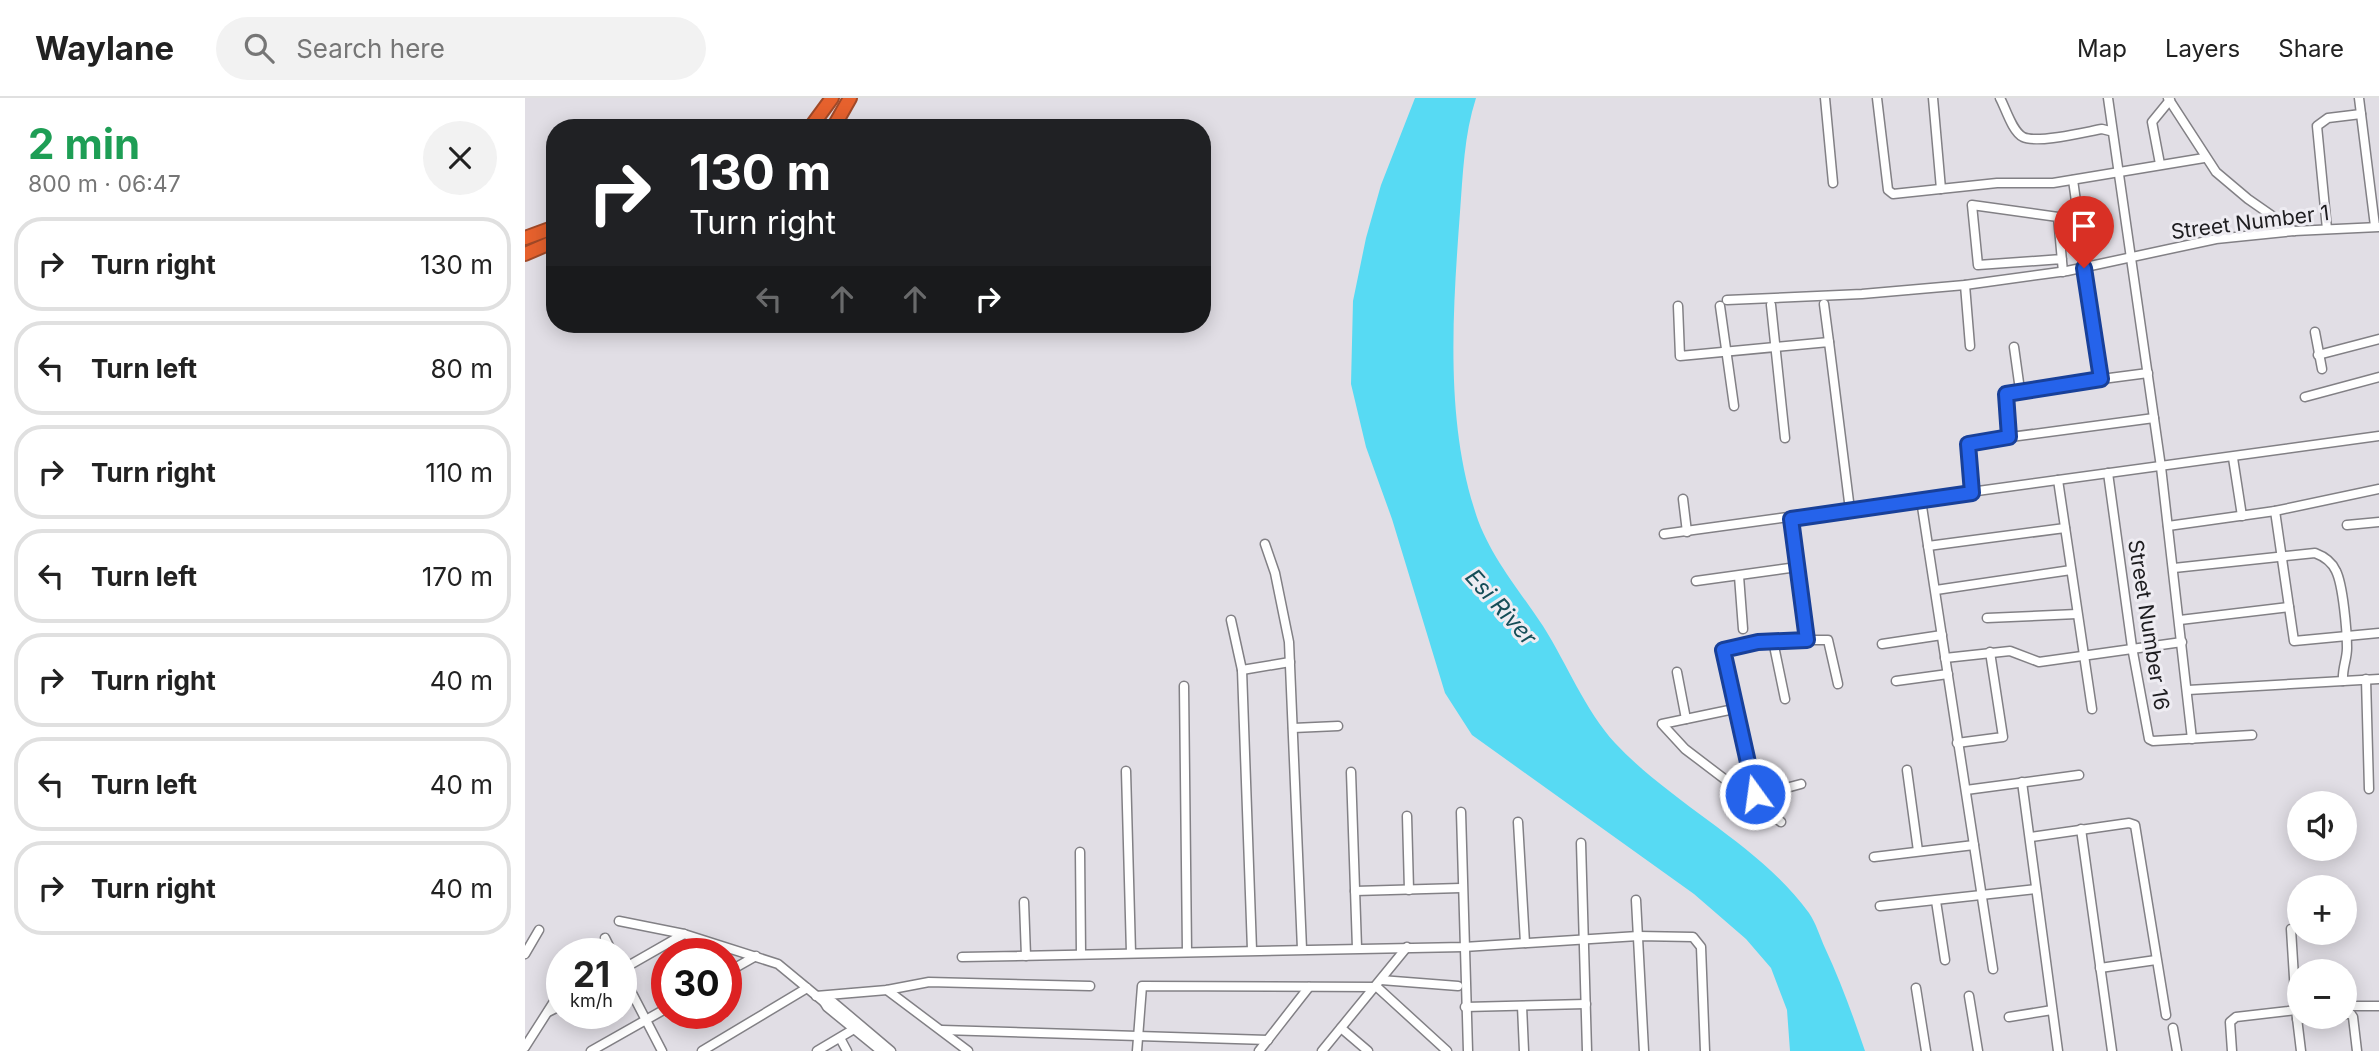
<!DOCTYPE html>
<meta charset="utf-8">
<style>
:root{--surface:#fff;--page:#f2f2f2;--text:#222;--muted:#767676;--line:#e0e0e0}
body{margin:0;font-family:Inter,sans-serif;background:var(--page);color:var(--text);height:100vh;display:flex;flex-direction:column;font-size:26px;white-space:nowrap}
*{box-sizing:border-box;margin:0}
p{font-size:23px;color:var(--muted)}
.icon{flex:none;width:38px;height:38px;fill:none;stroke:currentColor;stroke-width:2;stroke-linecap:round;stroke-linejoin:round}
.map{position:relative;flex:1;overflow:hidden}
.side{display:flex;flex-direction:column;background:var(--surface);width:525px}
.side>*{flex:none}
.hud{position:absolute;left:21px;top:21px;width:665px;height:214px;border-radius:28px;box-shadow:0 4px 18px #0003;background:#202124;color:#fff;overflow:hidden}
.fabs{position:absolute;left:1762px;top:693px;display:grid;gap:14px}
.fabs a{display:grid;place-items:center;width:70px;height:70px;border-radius:50%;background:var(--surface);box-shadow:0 4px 18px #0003;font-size:35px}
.speed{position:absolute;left:21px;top:840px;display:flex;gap:14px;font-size:35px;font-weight:700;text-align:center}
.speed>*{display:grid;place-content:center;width:91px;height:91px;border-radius:50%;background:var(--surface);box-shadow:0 4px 18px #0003;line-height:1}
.speed small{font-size:18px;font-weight:400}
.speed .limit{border:10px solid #d22;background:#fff;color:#111}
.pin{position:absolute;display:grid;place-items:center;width:60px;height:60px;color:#fff;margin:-72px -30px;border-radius:50% 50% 50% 0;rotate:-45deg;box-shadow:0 0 7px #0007}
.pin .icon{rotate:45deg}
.me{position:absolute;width:77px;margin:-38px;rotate:346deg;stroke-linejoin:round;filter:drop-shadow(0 0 5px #0008)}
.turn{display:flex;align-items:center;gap:24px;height:147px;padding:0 28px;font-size:32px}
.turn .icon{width:91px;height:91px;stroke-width:2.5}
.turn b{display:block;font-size:49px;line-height:60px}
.lanes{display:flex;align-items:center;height:66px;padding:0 28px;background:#0003;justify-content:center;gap:35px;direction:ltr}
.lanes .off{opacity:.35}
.round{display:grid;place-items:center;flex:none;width:74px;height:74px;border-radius:37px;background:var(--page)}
.head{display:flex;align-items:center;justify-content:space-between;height:119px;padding:0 28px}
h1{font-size:42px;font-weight:700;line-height:52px;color:#1e9e55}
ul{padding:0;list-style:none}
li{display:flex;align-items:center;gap:21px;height:94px;margin:0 14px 10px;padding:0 14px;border:4px solid var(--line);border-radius:28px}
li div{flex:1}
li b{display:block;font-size:26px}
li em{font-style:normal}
header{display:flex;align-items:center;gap:42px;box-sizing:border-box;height:98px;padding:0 35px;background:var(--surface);border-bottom:2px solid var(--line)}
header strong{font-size:33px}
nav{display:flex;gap:38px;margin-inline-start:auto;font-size:24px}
.search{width:490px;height:63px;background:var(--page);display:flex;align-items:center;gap:18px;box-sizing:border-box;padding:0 24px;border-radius:38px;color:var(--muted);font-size:26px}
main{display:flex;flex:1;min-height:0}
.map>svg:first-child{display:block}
.water{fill:#57daf3}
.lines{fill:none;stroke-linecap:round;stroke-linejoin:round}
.minor-casing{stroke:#828085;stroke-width:11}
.highway-casing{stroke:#a04928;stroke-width:16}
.minor{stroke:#fff;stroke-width:8}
.highway{stroke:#e6612d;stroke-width:12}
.route-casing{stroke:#184099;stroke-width:18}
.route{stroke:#2563eb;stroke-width:12}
.labels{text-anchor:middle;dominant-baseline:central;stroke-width:6;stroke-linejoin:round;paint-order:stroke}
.street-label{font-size:21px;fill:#1e1d20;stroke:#eeecf2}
.water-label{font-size:23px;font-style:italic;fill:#154e58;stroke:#eeecf2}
</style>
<header>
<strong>Waylane</strong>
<div class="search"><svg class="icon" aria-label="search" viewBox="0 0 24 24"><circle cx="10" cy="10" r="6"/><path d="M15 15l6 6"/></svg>Search here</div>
<nav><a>Map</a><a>Layers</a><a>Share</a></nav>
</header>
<main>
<section class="side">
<div class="head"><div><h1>2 min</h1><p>800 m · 06:47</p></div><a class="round"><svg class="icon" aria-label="close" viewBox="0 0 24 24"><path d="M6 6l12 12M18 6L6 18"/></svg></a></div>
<ul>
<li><svg class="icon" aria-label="right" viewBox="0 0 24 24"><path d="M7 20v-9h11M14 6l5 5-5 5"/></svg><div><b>Turn right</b></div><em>130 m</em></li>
<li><svg class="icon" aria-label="left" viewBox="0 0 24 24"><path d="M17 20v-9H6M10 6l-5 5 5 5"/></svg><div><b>Turn left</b></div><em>80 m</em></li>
<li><svg class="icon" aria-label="right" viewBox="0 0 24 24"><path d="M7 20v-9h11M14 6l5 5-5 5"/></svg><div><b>Turn right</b></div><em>110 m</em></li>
<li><svg class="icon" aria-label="left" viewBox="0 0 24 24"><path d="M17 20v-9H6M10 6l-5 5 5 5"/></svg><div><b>Turn left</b></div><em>170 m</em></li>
<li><svg class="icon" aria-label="right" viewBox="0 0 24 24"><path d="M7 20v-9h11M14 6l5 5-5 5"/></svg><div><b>Turn right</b></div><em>40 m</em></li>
<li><svg class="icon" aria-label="left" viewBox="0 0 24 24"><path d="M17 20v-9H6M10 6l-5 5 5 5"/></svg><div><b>Turn left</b></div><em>40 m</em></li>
<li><svg class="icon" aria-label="right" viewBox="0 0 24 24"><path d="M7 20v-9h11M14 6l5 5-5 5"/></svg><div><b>Turn right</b></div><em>40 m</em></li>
</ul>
</section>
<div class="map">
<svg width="1854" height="953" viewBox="0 0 1854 953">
<rect width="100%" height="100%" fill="#e1dee5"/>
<path class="water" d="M890,0H951C939,37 938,76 935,114C928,210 920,317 949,410C962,455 993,490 1018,528C1042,566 1060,612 1090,645C1148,707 1235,747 1284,815C1291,825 1295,839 1300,850C1316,884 1328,918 1340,953H1265L1262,912L1246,870L1221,841L1169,796L947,637L920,595L867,421L841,349L826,286L828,203L841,140L856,87Z"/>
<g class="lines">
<defs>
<g id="minor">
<path d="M1300,0L1308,85"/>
<path d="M1352,0L1363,92L1368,96L1472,85H1528L1679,60"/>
<path d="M1408,0L1416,91"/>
<path d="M1475,0C1481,11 1487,33 1498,39C1512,46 1560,34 1577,31L1585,33"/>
<path d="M1583,0L1636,369L1667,641"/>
<path d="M1643,0L1691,74L1723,101L1769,133"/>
<path d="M1834,0L1850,128"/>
<path d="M1635,66L1627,24L1645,2"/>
<path d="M1548,82L1576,281"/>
<path d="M1802,131L1792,28L1803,20L1836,16"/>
<path d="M1537,161L1453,167L1447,107L1533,119L1538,174"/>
<path d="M1440,187L1445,248"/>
<path d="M1202,202L1337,196L1440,187L1542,173L1691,141L1769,133L1854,129"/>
<path d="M1299,206L1304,244"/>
<path d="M1246,207L1260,340"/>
<path d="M1153,208L1155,258L1304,244L1325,412"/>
<path d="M1195,208L1209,308"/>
<path d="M1790,234L1797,271"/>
<path d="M1489,249L1495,292"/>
<path d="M1793,257L1854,241"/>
<path d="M1780,299L1854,279"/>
<path d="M1484,339L1480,301L1485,293L1623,275"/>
<path d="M1708,360L1717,418"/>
<path d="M1583,375L1607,549L1624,641L1628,643L1727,637"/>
<path d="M1533,382L1567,611"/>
<path d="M1447,395L1441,352L1443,346L1448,344L1629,320"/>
<path d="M1158,401L1162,434"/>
<path d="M1396,402L1468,871"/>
<path d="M1750,413L1769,543L1854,535"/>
<path d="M1822,427L1854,424"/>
<path d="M1643,428L1750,413L1854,391"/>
<path d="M1139,436L1854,338"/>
<path d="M740,446L750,475L764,544L777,851"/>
<path d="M1403,448L1540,430"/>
<path d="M1649,470L1790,455C1798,458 1807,464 1811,473C1818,487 1822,533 1822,550C1822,562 1817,570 1818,583"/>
<path d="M1214,478L1218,531"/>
<path d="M1171,483L1272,469"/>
<path d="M1411,492L1546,472"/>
<path d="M1462,520L1552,516"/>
<path d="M706,522L717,572L727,852"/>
<path d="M1655,522L1764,509"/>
<path d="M1282,542H1303L1313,586"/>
<path d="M1248,543L1260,601"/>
<path d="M1357,546L1417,537"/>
<path d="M1420,560L1485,553L1514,564L1657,544"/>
<path d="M717,572L765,564"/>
<path d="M1152,574L1161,621"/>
<path d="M1841,581L1844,691"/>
<path d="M1371,583L1423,576"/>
<path d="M659,588L662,854"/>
<path d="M1663,592L1854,581"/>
<path d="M1209,611L1137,626L1160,651L1256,724"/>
<path d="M768,630L813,628"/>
<path d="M1432,645L1478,639L1465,554"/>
<path d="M1382,672L1393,753"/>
<path d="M601,673L606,855"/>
<path d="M826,674L832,850"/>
<path d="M1497,684L1533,953"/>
<path d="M1441,692L1554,677"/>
<path d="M1230,696L1198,552L1233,544L1282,542L1266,421"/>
<path d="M1228,699L1276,686"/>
<path d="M936,714L943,953"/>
<path d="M882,718L884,792"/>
<path d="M993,724L1000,845"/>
<path d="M1556,731L1587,953"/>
<path d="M1506,739L1604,725L1610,727L1641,917"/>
<path d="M1056,745L1062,953"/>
<path d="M555,754L556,856"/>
<path d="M1349,759L1449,747"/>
<path d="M830,793L936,790"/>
<path d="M1111,802L1119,953"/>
<path d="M1411,803L1420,862"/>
<path d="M499,804L501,858"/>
<path d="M1355,808L1511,791"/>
<path d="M94,823L159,836L253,866L299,904"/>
<path d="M80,840L88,856"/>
<path d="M0,856L14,832"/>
<path d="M437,859L939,849L1113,838L1168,839L1176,849L1180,953"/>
<path d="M1575,870L1631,862"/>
<path d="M96,872L159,836"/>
<path d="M96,874L137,953"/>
<path d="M201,875L231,858"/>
<path d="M856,882L933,888"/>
<path d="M1391,890L1401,953"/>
<path d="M362,892L443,953"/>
<path d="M291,898L362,892L404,884L565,888"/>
<path d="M1444,898L1453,953"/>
<path d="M997,908L999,953"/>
<path d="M1820,908H1854"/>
<path d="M940,909L1061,906"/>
<path d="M1774,912H1771L1776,953"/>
<path d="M23,914L37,907"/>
<path d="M1820,916H1826L1828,919L1832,953"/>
<path d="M1484,919L1527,912"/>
<path d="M1772,921L1796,919"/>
<path d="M816,930L843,953"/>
<path d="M1648,930L1652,953"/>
<path d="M417,932L743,942"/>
<path d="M315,940L322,953"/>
<path d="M0,949L37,891"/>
<path d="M66,953L142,910"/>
<path d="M177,953L282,890"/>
<path d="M292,953L329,931"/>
<path d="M356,953L302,909L299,904H308L366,953"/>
<path d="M612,953L617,888L852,889L922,953"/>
<path d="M734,953L784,889"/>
<path d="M797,953L882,849"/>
<path d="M1707,953L1705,924L1711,919L1771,912L1766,831"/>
</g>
<g id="highway">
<path d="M285,30L307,0"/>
<path d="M308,30L325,0"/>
<path d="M0,140L30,129"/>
<path d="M0,156L30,143"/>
</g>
</defs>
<use href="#minor" class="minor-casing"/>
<use href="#highway" class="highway-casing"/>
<use href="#minor" class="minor"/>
<use href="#highway" class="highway"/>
</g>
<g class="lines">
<defs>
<path id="route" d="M1230,696L1198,552L1233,544L1282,542L1266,421L1447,395L1443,346L1484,339L1481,296L1576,281L1559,170"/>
</defs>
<use href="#route" class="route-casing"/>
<use href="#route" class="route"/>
</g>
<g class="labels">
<g class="street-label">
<text transform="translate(1725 124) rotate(-7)">Street Number 1</text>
<text transform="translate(1624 527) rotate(81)">Street Number 16</text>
</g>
<g class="water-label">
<text transform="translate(976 509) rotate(48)">Esi River</text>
</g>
</g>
</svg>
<div class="fabs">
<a><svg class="icon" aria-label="sound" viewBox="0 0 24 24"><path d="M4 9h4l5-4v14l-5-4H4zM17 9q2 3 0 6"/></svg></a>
<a>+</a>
<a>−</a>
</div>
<div class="speed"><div>21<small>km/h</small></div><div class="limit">30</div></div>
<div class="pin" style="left:1559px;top:170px;background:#d93025"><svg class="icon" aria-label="arrive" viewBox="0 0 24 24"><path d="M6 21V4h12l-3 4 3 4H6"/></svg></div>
<svg class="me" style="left:1230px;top:696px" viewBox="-20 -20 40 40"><circle r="17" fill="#2563eb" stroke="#fff" stroke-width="3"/><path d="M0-11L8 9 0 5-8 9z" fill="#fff"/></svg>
<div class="hud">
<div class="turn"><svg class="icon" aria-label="right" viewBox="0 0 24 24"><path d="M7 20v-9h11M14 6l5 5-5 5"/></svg><div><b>130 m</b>Turn right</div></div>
<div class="lanes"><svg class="icon off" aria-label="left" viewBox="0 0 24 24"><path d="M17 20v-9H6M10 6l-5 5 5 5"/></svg><svg class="icon off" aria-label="ahead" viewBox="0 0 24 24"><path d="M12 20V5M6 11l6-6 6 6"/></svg><svg class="icon off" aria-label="ahead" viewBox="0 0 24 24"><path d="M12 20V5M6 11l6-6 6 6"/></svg><svg class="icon" aria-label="right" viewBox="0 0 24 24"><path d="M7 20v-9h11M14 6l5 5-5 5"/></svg></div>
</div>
</div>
</main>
